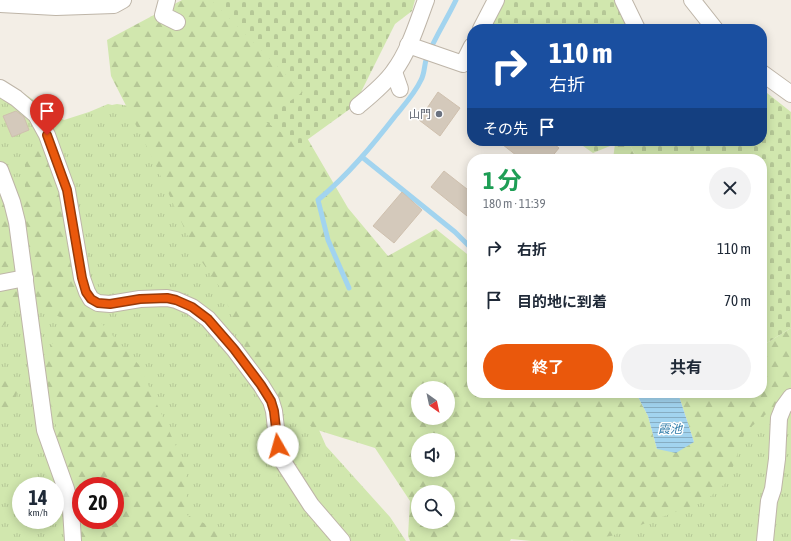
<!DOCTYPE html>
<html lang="ja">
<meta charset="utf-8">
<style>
:root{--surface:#fff;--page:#f2f2f3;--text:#1f2937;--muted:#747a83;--accent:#ea580c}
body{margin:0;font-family:"Asap Condensed","Noto Sans JP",sans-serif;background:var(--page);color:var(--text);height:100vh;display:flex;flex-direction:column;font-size:15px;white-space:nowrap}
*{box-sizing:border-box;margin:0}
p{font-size:13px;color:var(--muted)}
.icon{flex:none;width:22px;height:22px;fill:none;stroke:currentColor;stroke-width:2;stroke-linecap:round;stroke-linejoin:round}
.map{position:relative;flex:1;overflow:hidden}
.panel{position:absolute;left:467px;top:154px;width:300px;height:244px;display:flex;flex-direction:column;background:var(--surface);border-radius:16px;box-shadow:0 2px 10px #0003}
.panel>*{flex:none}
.banner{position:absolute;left:467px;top:24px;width:300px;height:122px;border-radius:16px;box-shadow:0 2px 10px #0003;background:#1a4fa0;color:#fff;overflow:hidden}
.needle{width:26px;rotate:147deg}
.controls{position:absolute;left:411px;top:381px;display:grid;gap:8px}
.controls a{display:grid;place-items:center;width:44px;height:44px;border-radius:50%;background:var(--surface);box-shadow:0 2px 10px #0003;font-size:20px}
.speed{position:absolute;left:12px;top:477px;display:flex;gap:8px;font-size:20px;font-weight:700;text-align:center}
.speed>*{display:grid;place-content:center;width:52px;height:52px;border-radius:50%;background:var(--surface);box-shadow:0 2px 10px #0003;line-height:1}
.speed small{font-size:10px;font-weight:400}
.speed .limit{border:6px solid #d22;background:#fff;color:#111}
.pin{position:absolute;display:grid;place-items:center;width:34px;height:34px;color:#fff;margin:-41px -17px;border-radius:50% 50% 50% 0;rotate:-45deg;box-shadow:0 0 4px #0007}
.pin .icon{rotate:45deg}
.me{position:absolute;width:44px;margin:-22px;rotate:353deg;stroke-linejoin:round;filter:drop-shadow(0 0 3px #0008)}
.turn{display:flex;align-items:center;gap:14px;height:84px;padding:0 16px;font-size:18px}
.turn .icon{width:52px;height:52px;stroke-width:2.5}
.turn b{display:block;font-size:28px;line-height:34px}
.then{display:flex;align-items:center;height:38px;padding:0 16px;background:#0003;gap:8px;font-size:15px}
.round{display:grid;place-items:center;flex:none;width:42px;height:42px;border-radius:21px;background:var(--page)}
.summary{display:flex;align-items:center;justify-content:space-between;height:68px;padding:0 16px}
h1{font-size:24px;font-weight:700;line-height:30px;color:#1e9e55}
.cta{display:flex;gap:8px;margin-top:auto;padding:8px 16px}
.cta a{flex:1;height:46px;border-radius:24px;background:var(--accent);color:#fff;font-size:16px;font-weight:700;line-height:46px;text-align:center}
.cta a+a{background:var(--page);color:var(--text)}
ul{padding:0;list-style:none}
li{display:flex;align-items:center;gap:12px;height:52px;padding:0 16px}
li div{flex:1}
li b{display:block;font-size:15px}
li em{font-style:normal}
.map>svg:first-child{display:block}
.grass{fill:url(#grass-tufts);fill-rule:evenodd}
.forest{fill:url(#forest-firs);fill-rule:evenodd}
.cemetery{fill:url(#cemetery-stones)}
.water{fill:url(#water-rules)}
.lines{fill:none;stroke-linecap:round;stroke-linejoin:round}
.stream{stroke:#a2d4ef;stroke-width:5}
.building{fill:#d4c9bb;stroke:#cfc0ae}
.minor-casing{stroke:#beb5a8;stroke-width:18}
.minor{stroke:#fff;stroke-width:16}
.route-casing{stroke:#983908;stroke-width:10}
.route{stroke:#ea580c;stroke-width:7}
.worship-dot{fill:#6b7280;stroke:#fff;stroke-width:1.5}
.labels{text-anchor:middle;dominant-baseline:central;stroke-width:3;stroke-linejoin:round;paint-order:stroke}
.worship-label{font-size:11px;fill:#5b616d;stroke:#fff;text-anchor:end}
.water-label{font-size:12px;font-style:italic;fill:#2e7ba8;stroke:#fff}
</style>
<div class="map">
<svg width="791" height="541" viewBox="0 0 791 541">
<defs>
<pattern id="grass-tufts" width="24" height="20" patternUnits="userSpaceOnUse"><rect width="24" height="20" fill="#d1e7ae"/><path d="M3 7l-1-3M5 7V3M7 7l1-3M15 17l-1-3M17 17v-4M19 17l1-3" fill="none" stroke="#b5c796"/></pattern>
<pattern id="forest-firs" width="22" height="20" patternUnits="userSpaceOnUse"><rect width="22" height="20" fill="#d1e7ae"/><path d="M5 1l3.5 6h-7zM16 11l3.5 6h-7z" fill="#b5c796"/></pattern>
<pattern id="cemetery-stones" width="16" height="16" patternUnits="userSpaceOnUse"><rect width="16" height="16" fill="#d1e7ae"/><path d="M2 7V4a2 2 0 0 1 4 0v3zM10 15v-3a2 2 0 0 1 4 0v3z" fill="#b5c796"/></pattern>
<pattern id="water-rules" width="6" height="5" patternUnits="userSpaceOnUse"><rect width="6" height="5" fill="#a2d4ef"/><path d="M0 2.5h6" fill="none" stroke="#86adc2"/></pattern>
</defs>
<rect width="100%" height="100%" fill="#f3eee6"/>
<g class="grass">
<path d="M0,80L5,81L64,120L89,112L108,104L112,105L117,104L161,111L295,375L326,446L390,517L406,541H0ZM21,486H55V520H21ZM81,486H115V520H81Z"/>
<path d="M791,359V541H572L592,522L762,393Z"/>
</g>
<g class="forest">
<path d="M182,0H300L322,49L296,119L348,208L388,256L436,229L472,258V393H636L648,416L657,449L694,442L678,393H762V346L791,328V393L745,432L728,481L705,501L611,536L570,541H531L511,539L510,541H410L408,536L410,501L375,448L314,429L261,385L221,289L195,252L153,159L111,76L107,40ZM418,388H448V418H418ZM418,440H448V470H418ZM418,492H448V522H418Z"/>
<path d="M617,141H628L635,155V159H613L615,144Z"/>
<path d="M36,148L62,167L81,237L78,297L139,365L186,468L187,515L216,529L219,541H76L80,518L55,492L56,416L44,388V360L65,319L24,303L0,329V172L25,188V164ZM81,486H115V520H81Z"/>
<path d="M6,375L17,392L11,416L0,422V376Z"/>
</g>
<g class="cemetery">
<path d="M211,0H415L412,11L395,24L354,106L300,145L263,120L303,92Z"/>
<path d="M505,0H614L630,29H489Z"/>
<path d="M762,89L791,112V328L762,346V159H635V155L628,141H762Z"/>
<path d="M576,141H617L615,144L593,153Z"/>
</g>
<path class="water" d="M636,393H678L694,442L676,453L657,449L648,416Z"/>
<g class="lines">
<g class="stream">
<path d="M362,157L455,232L472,249"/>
<path d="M349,288L328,240L318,200C348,175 372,146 396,115C405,104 415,93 421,80C425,73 424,64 427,57C435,37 447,19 456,0"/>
</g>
</g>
<g class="building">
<path d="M438,92L460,108L440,136L419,120Z"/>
<path d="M16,111L24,117L29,130L12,137L3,116Z"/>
<path d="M498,141H550L559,148L550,159H521Z"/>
<path d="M444,171L472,193V220L431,187Z"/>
<path d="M402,192L422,210L394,243L373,226Z"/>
</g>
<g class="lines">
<defs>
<g id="minor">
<path d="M167,0L163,15L177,22"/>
<path d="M623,0L637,29"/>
<path d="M692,0L715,29"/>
<path d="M0,4L56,7L114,5L123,0"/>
<path d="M481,29L496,0"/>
<path d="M408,45L463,64L472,46"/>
<path d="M394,72L400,89"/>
<path d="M762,73L791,94"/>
<path d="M0,88L16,98L36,115L47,135L67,190L82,278L87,292L91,299L98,303L110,304L140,299L167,298L176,300L192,307L208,319L234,349L261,385L271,401L274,411L278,446L282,460L311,505L342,541"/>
<path d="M358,106C370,96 385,84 394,71C409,51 417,24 426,0"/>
<path d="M0,170L12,202L17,222L45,430L66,489L71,509L73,541"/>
<path d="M0,283L25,278"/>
<path d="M765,541L769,501L773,489L777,459L779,418L783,408L791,397"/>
</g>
</defs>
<use href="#minor" class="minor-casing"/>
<use href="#minor" class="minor"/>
</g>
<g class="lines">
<defs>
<path id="route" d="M47,135L67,190L82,278L86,292L91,299L98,303L110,304L140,299L167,298L176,300L192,307L208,319L234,349L261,385L271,401L274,411L278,446"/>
</defs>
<use href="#route" class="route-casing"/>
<use href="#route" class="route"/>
</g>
<circle class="worship-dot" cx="439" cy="114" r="4"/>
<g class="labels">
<g class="worship-label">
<text x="431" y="114">山門</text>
</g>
<g class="water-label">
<text x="670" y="429">霞池</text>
</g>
</g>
</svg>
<div class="controls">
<a><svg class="needle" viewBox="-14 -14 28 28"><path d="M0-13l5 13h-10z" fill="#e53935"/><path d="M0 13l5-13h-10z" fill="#747a83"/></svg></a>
<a><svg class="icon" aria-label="sound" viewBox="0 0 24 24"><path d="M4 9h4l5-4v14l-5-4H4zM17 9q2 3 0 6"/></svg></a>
<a><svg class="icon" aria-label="search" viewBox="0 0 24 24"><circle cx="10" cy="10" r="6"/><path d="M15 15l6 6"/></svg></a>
</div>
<div class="speed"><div>14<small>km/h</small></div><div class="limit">20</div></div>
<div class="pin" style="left:47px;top:135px;background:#d93025"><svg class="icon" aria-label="arrive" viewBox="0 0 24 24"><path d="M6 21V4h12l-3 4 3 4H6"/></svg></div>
<svg class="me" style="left:278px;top:446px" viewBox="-20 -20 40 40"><circle r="19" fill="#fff"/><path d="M0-13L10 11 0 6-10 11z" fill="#ea580c"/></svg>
<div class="banner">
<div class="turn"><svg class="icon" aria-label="right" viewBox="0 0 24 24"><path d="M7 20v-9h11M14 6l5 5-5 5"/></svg><div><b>110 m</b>右折</div></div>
<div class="then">その先<svg class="icon" aria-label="arrive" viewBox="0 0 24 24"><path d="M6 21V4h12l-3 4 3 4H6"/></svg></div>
</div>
<section class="panel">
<div class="summary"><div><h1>1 分</h1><p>180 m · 11:39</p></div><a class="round"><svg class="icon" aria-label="close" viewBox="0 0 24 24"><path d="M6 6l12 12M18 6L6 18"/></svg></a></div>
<ul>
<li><svg class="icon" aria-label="right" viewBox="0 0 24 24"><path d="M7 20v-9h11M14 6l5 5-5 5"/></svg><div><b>右折</b></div><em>110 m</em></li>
<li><svg class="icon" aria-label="arrive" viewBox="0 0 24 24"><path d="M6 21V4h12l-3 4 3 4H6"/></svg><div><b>目的地に到着</b></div><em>70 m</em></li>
</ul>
<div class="cta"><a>終了</a><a>共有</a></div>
</section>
</div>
